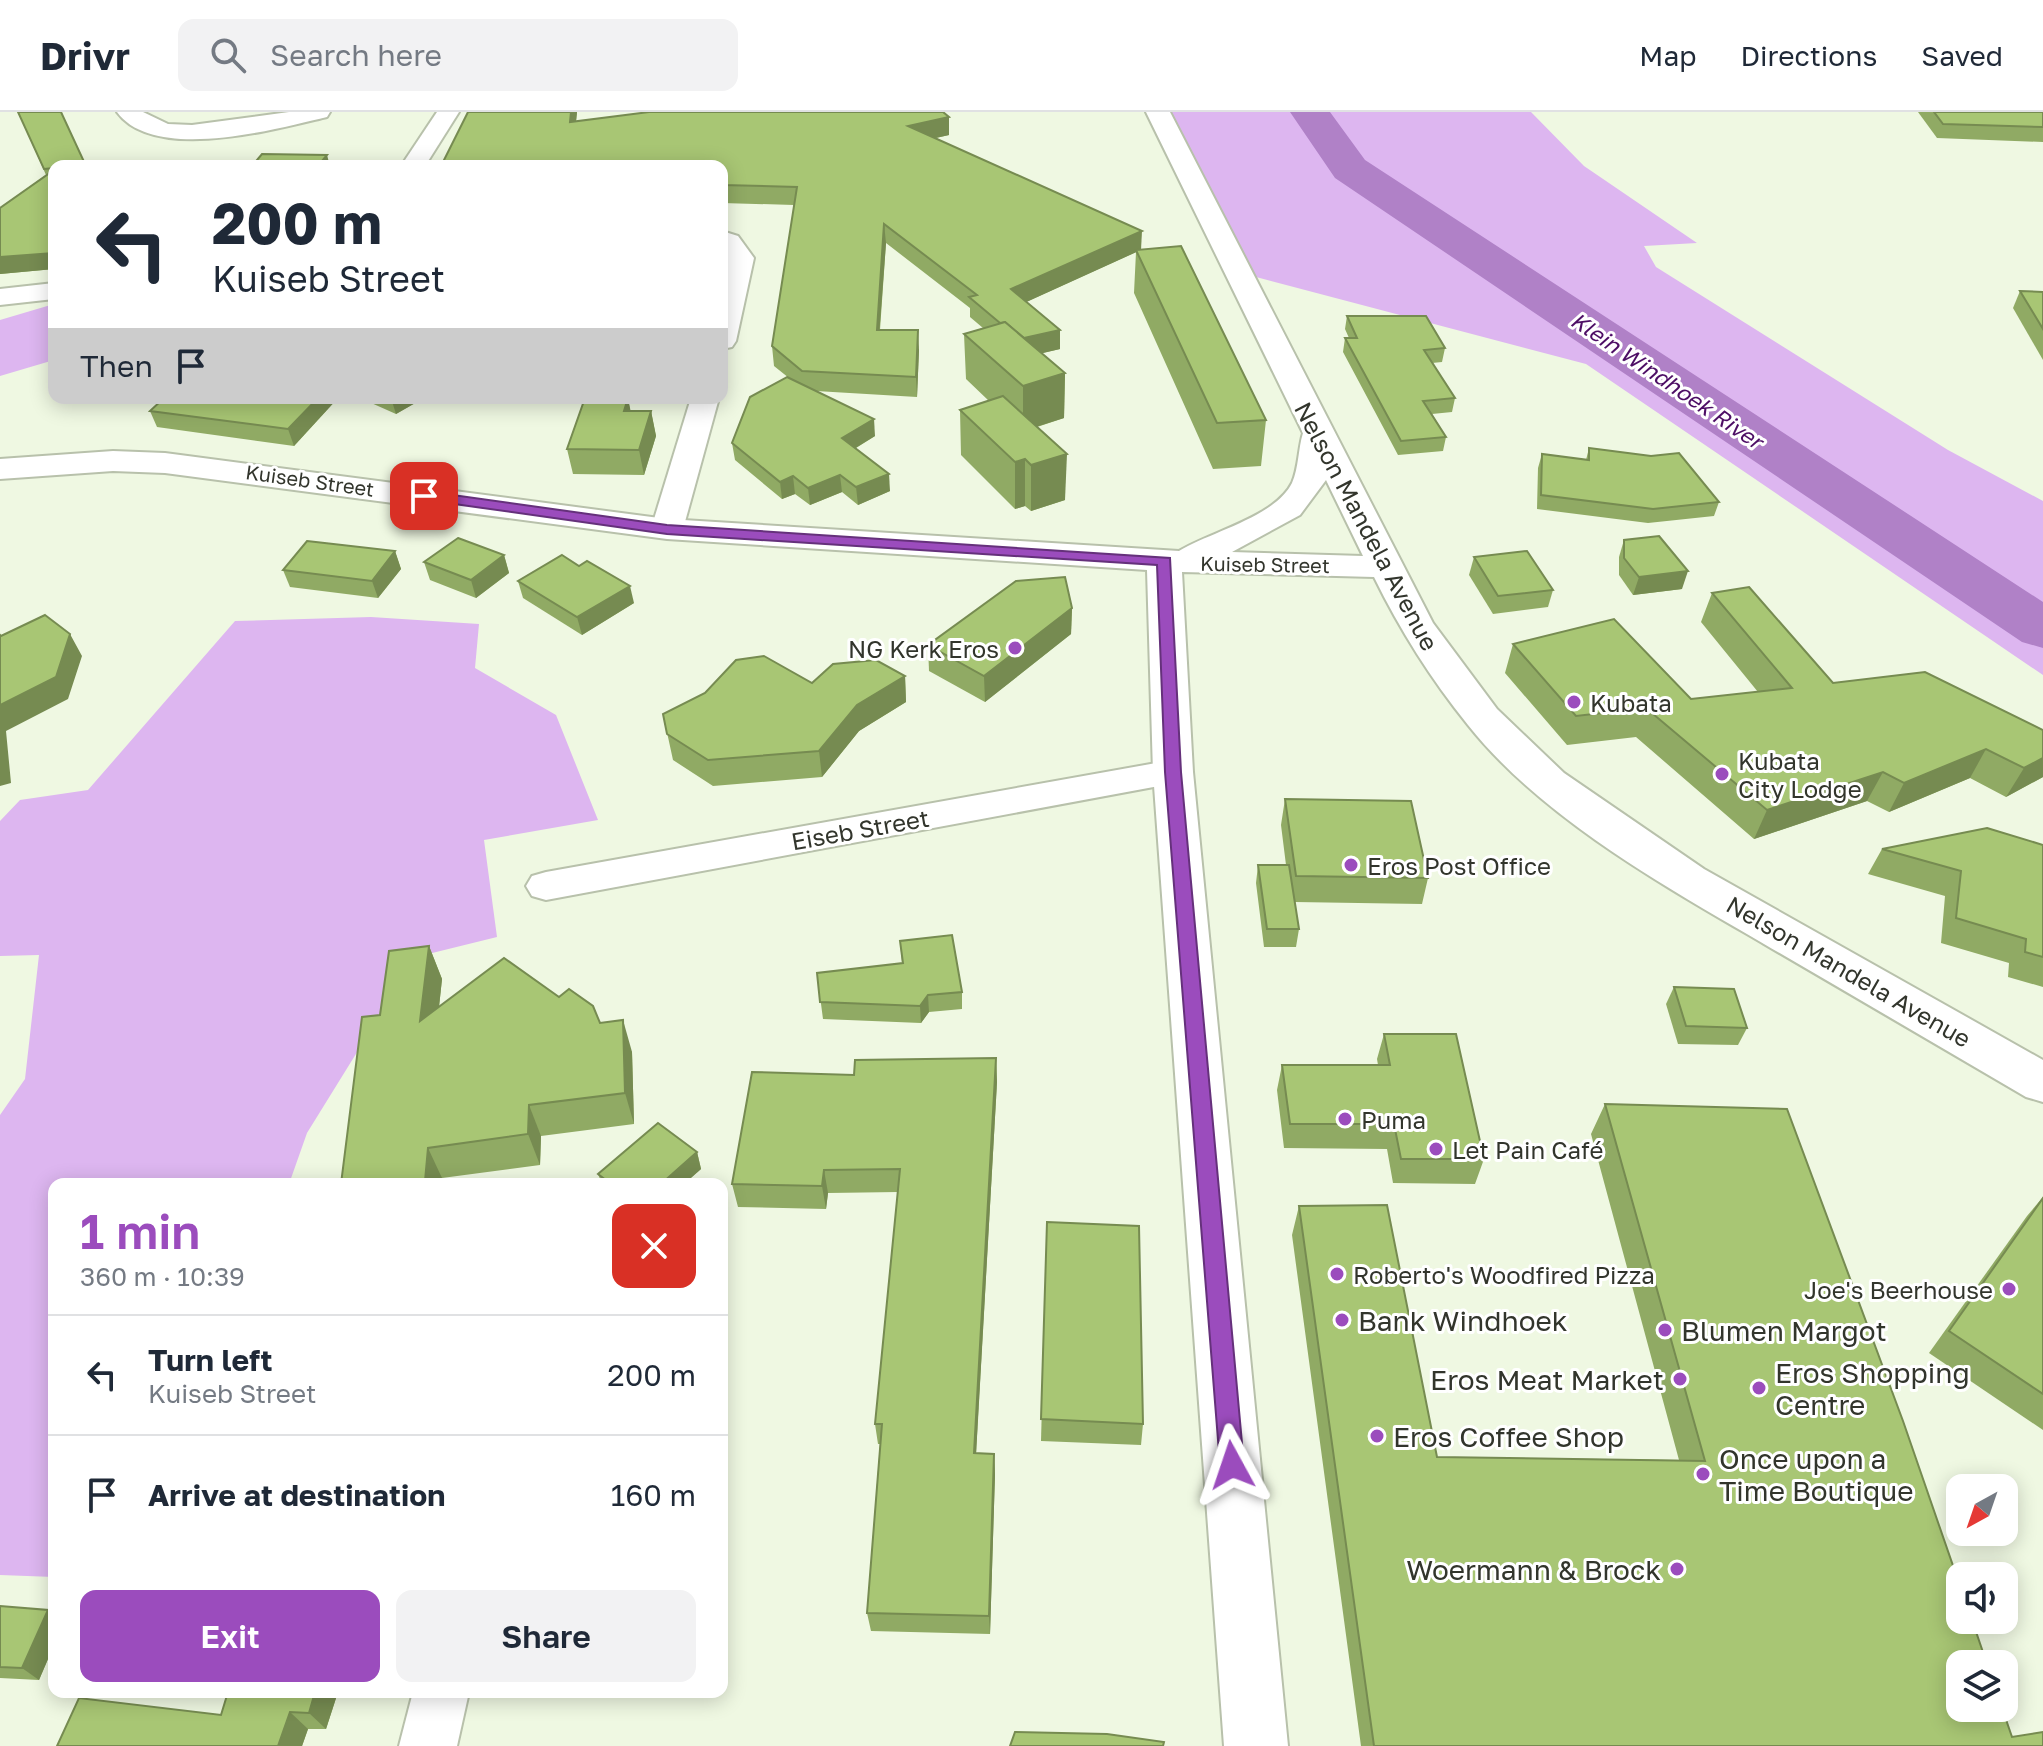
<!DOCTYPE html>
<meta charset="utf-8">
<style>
:root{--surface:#fff;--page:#f2f2f3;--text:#1f2937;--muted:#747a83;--line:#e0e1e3;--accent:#9b4cbd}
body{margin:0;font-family:"Golos Text",sans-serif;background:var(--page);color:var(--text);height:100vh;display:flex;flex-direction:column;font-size:30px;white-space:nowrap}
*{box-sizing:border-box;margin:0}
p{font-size:26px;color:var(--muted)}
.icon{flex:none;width:44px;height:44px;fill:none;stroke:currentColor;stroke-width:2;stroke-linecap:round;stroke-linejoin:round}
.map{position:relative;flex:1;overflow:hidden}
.sheet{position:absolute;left:48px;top:1066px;width:680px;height:520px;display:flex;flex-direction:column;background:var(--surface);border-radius:16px;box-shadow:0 4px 20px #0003}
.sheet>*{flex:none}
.banner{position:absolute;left:48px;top:48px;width:680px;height:244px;border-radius:16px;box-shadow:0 4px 20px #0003;background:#fff;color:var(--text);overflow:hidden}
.needle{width:52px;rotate:220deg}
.controls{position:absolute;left:1946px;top:1362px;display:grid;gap:16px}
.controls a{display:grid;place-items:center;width:72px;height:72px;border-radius:16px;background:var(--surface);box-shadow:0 4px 20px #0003;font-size:40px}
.pin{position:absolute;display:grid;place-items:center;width:68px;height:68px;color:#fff;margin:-34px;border-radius:16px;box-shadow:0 4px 12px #0006}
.me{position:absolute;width:88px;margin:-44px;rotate:355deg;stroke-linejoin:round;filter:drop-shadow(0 0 6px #0008)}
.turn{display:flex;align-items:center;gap:28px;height:168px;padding:0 32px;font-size:36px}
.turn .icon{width:104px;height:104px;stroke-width:2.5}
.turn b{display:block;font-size:56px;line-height:68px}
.then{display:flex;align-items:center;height:76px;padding:0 32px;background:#0003;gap:16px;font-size:30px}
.round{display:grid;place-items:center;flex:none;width:84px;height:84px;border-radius:16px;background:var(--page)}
.head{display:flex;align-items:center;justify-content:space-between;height:136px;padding:0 32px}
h1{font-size:48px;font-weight:600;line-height:60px;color:var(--accent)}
.cta{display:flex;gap:16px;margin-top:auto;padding:16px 32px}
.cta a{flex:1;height:92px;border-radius:16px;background:var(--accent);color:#fff;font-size:32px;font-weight:600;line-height:92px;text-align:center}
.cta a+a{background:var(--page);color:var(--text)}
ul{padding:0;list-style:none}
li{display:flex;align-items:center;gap:24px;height:120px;padding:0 32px;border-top:2px solid var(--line)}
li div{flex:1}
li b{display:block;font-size:30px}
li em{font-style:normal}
header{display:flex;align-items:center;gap:48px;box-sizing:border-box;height:112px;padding:0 40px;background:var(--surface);border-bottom:2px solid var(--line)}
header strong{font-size:38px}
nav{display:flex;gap:44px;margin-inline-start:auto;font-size:28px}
.search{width:560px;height:72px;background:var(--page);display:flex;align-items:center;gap:20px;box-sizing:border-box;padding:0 28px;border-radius:16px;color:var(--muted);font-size:30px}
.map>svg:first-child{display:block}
.green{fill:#ddb6f0}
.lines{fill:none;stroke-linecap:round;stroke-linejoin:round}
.river{fill:#b081c7;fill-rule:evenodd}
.street-casing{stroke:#b8c1ab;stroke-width:4}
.secondary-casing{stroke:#b8c1ab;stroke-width:4}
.street{fill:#fff;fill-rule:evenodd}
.secondary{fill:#fff;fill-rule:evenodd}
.wall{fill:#90aa64}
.shaded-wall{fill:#768b51}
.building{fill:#a8c674;stroke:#768b51;stroke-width:2}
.route{fill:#9b4cbd;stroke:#65317b;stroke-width:2}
.poi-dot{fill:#9b4cbd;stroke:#fff;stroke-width:3}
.labels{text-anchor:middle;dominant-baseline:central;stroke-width:6;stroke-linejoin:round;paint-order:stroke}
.far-street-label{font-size:20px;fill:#32352c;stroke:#fff}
.far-water-label{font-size:22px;font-style:italic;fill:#4d0e65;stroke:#fff}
.street-label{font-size:24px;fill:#32352c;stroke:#fff}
.poi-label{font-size:24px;fill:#32352c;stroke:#fff;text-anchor:start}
.near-poi-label{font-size:28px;fill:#32352c;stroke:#fff;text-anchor:start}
</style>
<header>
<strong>Drivr</strong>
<div class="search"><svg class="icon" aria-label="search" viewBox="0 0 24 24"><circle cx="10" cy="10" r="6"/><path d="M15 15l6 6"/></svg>Search here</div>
<nav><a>Map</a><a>Directions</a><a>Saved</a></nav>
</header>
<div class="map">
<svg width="2043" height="1634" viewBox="0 0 2043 1634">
<rect width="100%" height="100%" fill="#eff8e2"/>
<g class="green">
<path d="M1158,0H1531L1584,54L1697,131L1644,134L1656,155L1948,338L2043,389V563L1586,252L1241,161Z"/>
<path d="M54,192V248L0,264V208Z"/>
<path d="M371,505L479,512L475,556L556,603L598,708L484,728L497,825L416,845L307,1021L289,1072H54V1465L0,1463V1003L25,967L39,843L0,844V709L20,688L88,678L235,509Z"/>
</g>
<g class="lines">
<path class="river" d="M1290,0H1330L1365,48L2043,490V536L2022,530L1335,66Z"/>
<defs>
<g id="street">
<path d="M117,0H143L168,12L192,13L289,0H330L327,5C276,17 154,51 117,0Z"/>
<path d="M437,0H459L425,54H401Z"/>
<path d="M722,119L738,124L754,146L736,229L732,235L722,237V172L728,146L722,137Z"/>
<path d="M54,171V187L0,193V177Z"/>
<path d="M691,286H719L683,417L678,424H656L651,417Z"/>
<path d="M1173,648L1186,651L1191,660L1186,669L546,788L532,784L526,774L532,764L546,760Z"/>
<path d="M413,1580H469L457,1634H399Z"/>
</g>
<path id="secondary" d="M1146,0H1170L1433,511L1497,597L1564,661L1704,757L2043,948V990L2026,985C1939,934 1852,883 1764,832C1663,773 1542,706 1468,613C1431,567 1400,518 1374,465L1182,460L1193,660L1288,1634H1224L1153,660L1147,458L667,427L165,361L113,359L0,367V347L113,339L165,341L667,407L1179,439C1210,420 1275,405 1292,371C1299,355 1298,337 1303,321ZM1326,368L1363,444L1232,440L1300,403Z"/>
</defs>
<use href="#street" class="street-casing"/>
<use href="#secondary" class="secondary-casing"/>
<use href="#street" class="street"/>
<use href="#secondary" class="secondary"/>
</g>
<g class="wall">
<path d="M18,0L54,54V157L0,162V96L46,63Z"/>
<path d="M468,0H577L576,10L949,5V23L936,26L1141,137L1266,308L1261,354L1213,357L1134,181L1136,140L1026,190L1060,218V237L1042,241L1065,261L1064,306L1037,315L1065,388L1031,399L1025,394L1015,397L961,343L960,298L989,289L966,267L964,222L983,216L970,205V196L886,131L880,218L919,238L917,285L816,279L875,324L856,336L890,379L858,393L842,380L810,393L795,382L782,387L735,348L732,331L789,266L774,254L772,234L794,93L722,91V54Z"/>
<path d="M1918,0H2043V30L1937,26Z"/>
<path d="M2020,179L2043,180V248L2013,196Z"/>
<path d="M1347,204L1445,236L1442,250L1432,251L1455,286L1452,300L1432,302L1446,325L1443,339L1398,343L1343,240L1345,226H1349L1345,217Z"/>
<path d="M338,286L294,334L157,315L150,299Z"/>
<path d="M360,286H424L396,302Z"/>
<path d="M628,286L630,299H651L656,324L644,363L573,362L567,337Z"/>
<path d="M1589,336L1719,390L1714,404L1648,411L1537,397L1538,356L1542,342L1586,348Z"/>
<path d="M1624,428L1682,477L1633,483L1619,463V445Z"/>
<path d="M395,439L401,457L378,486L290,475L283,458Z"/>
<path d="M504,443L509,461L476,486L430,468L424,450Z"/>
<path d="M1474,445L1553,478L1548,495L1493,502L1469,463Z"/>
<path d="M518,469L634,491L582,523L523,486Z"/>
<path d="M1712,481L1833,571L2043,618V665L2006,685L1970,666L1889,700L1867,689L1754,727L1636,625L1567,633L1505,561L1513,532L1691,587L1758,580L1701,510Z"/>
<path d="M1072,496L1071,522L985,590L929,559L928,533Z"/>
<path d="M905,564L906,590L859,619L822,665L713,674L673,648L663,602L812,571Z"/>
<path d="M1285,687L1428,766L1422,792L1295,790L1299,817L1296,835H1264L1256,771L1258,753H1286L1281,713Z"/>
<path d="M2043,733V875L2008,865L2009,851L1941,831L1945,784L1868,762L1882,737Z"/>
<path d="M900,829L962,880V897L929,900L921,911L823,907L817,861L902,851Z"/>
<path d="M429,834L442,867L439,895L559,885L600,911L632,940L634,1012L541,1024L540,1053L442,1066V1072H341L380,903Z"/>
<path d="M1674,875L1747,916L1738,933L1678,932L1666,892Z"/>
<path d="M1384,922L1484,1047L1475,1072L1393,1071L1387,1037L1284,1036L1277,978L1282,953H1378L1377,947Z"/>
<path d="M996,946L997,970L976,1341L994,1342L995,1362L990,1522L871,1519L867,1501L880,1332H878L875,1312L898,1080L828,1081L826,1097L738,1095L732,1072L854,963Z"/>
<path d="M1605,992L2012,1625L2043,1634H1361L1292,1123L1299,1094L1437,1345L1679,1348L1591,1022Z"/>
<path d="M697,1040L701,1057L684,1072H602L598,1062Z"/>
<path d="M2043,1085V1318L1929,1241L2027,1104Z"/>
<path d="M1047,1110L1143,1312L1141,1333L1041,1329Z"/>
<path d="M0,1494L48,1498L54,1502V1533L39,1568L0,1566Z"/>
<path d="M228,1580H338L326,1617H308L302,1634H57L221,1603Z"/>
</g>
<g class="shaded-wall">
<path d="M571,0H577L574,28L570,10Z"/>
<path d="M949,5V23L908,32V14Z"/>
<path d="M327,43L330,54H318Z"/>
<path d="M884,112L886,131L878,238L877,218Z"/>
<path d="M1142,119L1141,138L1011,197V177Z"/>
<path d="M54,141V157L0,162V145Z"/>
<path d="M918,218L919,238L917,285L916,265Z"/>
<path d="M1060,218V237L1018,247V227Z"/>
<path d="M1065,261L1064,306L1023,319V274Z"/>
<path d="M318,286H338L294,334L288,317Z"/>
<path d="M391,286H424L396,302Z"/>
<path d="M628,286L633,311L624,299Z"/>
<path d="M651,299L656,324L644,363L639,338Z"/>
<path d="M874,307L875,324L844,343L842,326Z"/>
<path d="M1067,342L1065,388L1031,399V353Z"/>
<path d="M1025,347V394L1015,397V350Z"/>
<path d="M889,362L890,379L858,393L856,375Z"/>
<path d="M840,363L842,380L810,393L808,376Z"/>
<path d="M793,364L795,382L782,387L780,370Z"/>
<path d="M395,439L401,457L378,486L372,469Z"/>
<path d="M504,443L509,461L476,486L471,468Z"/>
<path d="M1688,459L1682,477L1633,483L1639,465Z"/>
<path d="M630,474L634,491L582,523L577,505Z"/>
<path d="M1072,496L1071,522L985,590L984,564Z"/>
<path d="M70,522L82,544L68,587L6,619L11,671L0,674V593Z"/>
<path d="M905,564L906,590L859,619L822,665L819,639L857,593Z"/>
<path d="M1986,637L1970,666L1889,700L1904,671Z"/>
<path d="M2043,646V665L2006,685L2024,656Z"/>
<path d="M1883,660L1867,689L1754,727L1767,698Z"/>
<path d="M429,834L442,867L434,941L420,909Z"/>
<path d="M928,883L929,900L921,911L920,894Z"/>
<path d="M623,908L632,940L634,1012L625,981Z"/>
<path d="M996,946L997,970L975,1361L974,1341Z"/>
<path d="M529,993L541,1024L540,1053L528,1022Z"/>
<path d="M428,1036L442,1066V1072H427L425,1069Z"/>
<path d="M697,1040L701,1057L684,1072H661Z"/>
<path d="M824,1058L828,1081L826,1097L822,1074Z"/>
<path d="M994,1342L995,1362L990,1522L989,1504Z"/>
<path d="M48,1498L54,1502V1533L39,1568L22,1556Z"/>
<path d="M315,1580H338L326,1617L309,1601Z"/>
<path d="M290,1600L308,1617L302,1634H278Z"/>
</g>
<g class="building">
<path d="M18,0H61L86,54H54V56L44,57Z"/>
<path d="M468,0H571L570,10L649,0H943L949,5L908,14L1142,119L1011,177L1060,218L1024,226L1005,210L1000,211L969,185L977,183L884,112L877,218H918L916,265L802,259L772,234L797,75L722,73V54H441Z"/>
<path d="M1934,0H2043V15L1943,12Z"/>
<path d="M262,42L327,43L318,54H252Z"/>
<path d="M54,58V141L0,145V96Z"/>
<path d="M1181,134L1266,308L1217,311L1136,138Z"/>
<path d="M2020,179L2043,180V217Z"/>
<path d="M1347,204H1426L1445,236L1424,238L1455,286L1423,289L1446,325L1401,329L1345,226H1357Z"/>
<path d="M1005,210L1065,261L1023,274L964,222Z"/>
<path d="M787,265L874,307L842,326L889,362L856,375L840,363L808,376L793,364L780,370L732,331L750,285Z"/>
<path d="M1003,284L1067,342L1031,353L1025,347L1015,350L960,298Z"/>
<path d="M164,286H318L288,317L150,299Z"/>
<path d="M585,286H628L624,299H651L639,338L567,337Z"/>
<path d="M1589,336L1651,344L1679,341L1719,390L1653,397L1541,383L1542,342L1589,348Z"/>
<path d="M1659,424L1688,459L1639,465L1624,446V428Z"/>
<path d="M458,426L504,443L471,468L424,450Z"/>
<path d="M307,429L395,439L372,469L283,458Z"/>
<path d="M1527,439L1553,478L1498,484L1474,445Z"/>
<path d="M562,443L579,454L587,449L630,474L577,505L518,469Z"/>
<path d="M1065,465L1072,496L984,564L928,533L1016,469Z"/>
<path d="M1749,475L1833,571L1925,560L2043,618V646L2024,656L1986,637L1904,671L1883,660L1767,698L1646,596L1576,604L1513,532L1614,507L1691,587L1792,576L1712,481Z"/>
<path d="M45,503L70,522L56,565L0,593V523L1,524Z"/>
<path d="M764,544L812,571L833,552L876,548L905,564L857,593L819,639L708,648L667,622L663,602L705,581L736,548Z"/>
<path d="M1285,687L1411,689L1428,766L1296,764Z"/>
<path d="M1987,716L2043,733V845L2025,840L2026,827L1956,806L1961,759L1882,737Z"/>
<path d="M1258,753H1289L1299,817H1267Z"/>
<path d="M952,823L962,880L928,883L920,894L820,890L817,861L903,851L900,829Z"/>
<path d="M429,834L420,909L504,846L559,885L569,877L593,894L600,911L623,908L625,981L529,993L528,1022L428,1036L425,1069L398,1072H341L362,905L380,903L389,839Z"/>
<path d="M1674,875L1734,877L1747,916L1686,914Z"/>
<path d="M1384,922H1456L1484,1047H1401L1394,1012H1290L1282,953H1390Z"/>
<path d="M996,946L974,1341L994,1342L989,1504L867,1501L882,1312H875L900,1057L824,1058L822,1074L732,1072L752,960L854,963L855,948Z"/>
<path d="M1605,992L1787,997L1903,1309L1960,1474V1508H1972L1987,1552H1960V1596H2002L2012,1625L2043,1620V1634H1374L1299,1094L1387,1093L1437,1345L1705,1349Z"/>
<path d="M658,1011L697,1040L661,1072H611L598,1062Z"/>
<path d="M2043,1086V1282L1949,1219Z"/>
<path d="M1047,1110L1139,1114L1143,1312L1041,1307Z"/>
<path d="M0,1494L48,1498L22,1556L0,1555Z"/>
<path d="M228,1580H315L309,1601L290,1600L278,1634H57L79,1586L221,1603Z"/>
<path d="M1015,1620L1107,1622L1164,1630L1163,1634H1010Z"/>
</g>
<path class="route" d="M424,379L667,413L1170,446L1181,660L1244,1353L1241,1361L1232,1365L1224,1361L1220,1353L1165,660L1157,453L667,422L419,387L417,384Z"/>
<g class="poi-dot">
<circle cx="1015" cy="536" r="8"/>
<circle cx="1574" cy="590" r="8"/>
<circle cx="1722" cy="662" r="8"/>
<circle cx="1351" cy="753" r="8"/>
<circle cx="1345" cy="1007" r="8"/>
<circle cx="1436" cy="1037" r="8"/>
<circle cx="1337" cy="1162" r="8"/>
<circle cx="2009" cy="1177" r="8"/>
<circle cx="1342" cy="1208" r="8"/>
<circle cx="1665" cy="1218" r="8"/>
<circle cx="1680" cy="1267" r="8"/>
<circle cx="1759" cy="1276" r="8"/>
<circle cx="1377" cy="1324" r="8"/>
<circle cx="1703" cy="1362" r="8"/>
<circle cx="1677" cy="1457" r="8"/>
</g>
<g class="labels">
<g class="far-street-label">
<text transform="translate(310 368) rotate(8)">Kuiseb Street</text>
<text transform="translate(1265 452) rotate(1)">Kuiseb Street</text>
</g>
<g class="far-water-label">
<text transform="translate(1667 268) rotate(34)">Klein Windhoek River</text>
</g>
<g class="street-label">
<text transform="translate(1367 414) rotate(62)">Nelson Mandela Avenue</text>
<text transform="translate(860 717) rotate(-10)">Eiseb Street</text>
<text transform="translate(1849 859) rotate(30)">Nelson Mandela Avenue</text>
</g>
<g class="poi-label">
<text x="999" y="536" text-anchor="end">NG Kerk Eros</text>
<text x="1590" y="590">Kubata</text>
<text x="1738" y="648">Kubata<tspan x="1738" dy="28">City Lodge</tspan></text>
<text x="1367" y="753">Eros Post Office</text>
<text x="1361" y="1007">Puma</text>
<text x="1452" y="1037">Let Pain Café</text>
<text x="1353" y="1162">Roberto's Woodfired Pizza</text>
<text x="1993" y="1177" text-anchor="end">Joe's Beerhouse</text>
</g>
<g class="near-poi-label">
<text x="1358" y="1208">Bank Windhoek</text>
<text x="1681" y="1218">Blumen Margot</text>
<text x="1775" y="1260">Eros Shopping<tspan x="1775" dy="32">Centre</tspan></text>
<text x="1664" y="1267" text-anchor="end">Eros Meat Market</text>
<text x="1393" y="1324">Eros Coffee Shop</text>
<text x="1719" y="1346">Once upon a<tspan x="1719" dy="32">Time Boutique</tspan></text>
<text x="1661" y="1457" text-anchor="end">Woermann &amp; Brock</text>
</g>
</g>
</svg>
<div class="controls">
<a><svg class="needle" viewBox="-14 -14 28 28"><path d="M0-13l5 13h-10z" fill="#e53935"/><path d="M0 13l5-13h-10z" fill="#747a83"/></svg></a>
<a><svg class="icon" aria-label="sound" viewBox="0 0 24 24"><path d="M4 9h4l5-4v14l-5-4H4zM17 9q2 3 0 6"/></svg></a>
<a><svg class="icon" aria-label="layers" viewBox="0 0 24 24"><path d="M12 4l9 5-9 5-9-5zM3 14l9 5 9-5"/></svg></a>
</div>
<div class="pin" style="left:424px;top:384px;background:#d93025"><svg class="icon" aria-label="arrive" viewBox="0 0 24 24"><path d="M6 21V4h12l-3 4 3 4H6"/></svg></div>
<svg class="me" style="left:1232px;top:1353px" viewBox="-20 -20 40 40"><path d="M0-17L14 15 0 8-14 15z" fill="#9b4cbd" stroke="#fff" stroke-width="4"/></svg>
<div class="banner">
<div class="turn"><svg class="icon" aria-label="left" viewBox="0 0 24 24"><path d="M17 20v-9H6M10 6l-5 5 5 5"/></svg><div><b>200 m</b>Kuiseb Street</div></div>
<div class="then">Then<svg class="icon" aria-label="arrive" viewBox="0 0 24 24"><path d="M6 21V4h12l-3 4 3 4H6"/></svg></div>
</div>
<section class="sheet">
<div class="head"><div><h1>1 min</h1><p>360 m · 10:39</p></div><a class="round" style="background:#d93025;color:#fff"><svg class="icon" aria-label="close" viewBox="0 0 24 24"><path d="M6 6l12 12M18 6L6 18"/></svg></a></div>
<ul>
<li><svg class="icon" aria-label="left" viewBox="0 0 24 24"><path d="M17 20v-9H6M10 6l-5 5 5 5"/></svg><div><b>Turn left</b><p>Kuiseb Street</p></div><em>200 m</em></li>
<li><svg class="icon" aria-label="arrive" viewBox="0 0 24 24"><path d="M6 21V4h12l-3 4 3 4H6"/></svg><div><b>Arrive at destination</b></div><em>160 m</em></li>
</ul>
<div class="cta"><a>Exit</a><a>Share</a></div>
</section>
</div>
